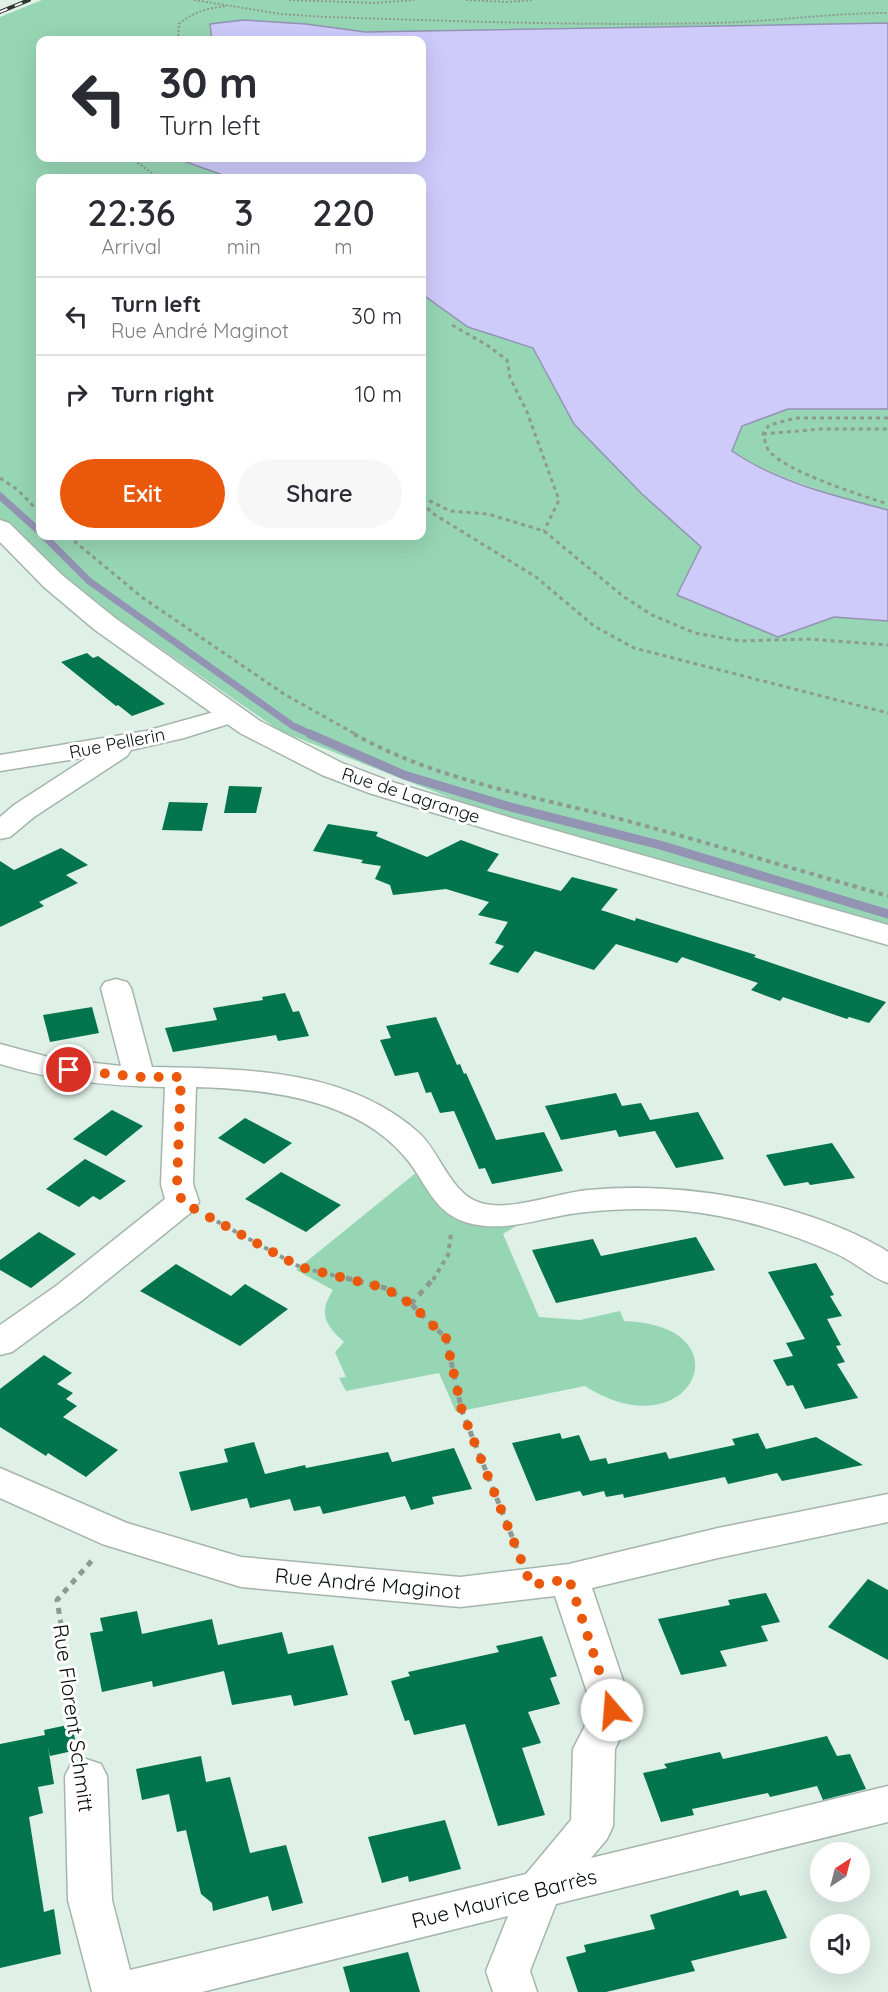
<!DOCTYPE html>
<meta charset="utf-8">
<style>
:root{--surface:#fff;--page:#f7f7f7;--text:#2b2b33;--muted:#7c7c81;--line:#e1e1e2;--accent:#ea580c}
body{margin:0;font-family:Quicksand,sans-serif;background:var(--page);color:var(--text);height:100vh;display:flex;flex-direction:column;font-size:22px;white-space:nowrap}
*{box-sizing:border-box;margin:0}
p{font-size:20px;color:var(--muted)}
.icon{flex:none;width:33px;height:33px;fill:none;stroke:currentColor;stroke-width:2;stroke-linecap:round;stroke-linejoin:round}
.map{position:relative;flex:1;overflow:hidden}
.details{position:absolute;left:36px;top:174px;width:390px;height:366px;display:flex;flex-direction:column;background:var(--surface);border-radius:12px;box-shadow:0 6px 24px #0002}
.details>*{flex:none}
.hud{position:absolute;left:36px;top:36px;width:390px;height:126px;border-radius:12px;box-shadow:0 6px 24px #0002;background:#fff;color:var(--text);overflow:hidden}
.needle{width:39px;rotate:36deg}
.buttons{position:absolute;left:810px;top:1842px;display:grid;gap:12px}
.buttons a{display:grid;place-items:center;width:60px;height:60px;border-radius:50%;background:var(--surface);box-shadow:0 6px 24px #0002;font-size:30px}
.pin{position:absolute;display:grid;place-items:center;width:51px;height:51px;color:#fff;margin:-26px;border:3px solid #fff;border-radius:50%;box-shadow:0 2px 6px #0007}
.me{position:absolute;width:66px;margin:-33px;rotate:342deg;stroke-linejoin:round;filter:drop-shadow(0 0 4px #0008)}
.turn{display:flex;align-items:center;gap:21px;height:126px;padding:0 24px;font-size:27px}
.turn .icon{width:78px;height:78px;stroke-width:2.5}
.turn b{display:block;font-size:42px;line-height:51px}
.eta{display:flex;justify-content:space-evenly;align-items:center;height:102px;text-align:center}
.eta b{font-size:36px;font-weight:600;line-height:42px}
.cta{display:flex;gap:12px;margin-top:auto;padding:12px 24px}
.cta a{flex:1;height:69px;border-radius:36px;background:var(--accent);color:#fff;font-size:24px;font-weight:600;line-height:69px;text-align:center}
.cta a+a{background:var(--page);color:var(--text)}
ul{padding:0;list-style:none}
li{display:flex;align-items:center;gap:18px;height:78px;padding:0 24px;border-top:2px solid var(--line)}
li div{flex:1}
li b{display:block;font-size:22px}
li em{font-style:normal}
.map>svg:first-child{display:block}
.green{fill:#97d6b5}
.water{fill:#cecbfb;stroke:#9393b3;stroke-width:1.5}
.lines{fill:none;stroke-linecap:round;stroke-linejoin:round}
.stream-far1{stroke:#9393b3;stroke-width:7}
.stream{stroke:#9393b3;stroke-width:9}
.building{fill:#02754e}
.minor-casing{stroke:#a5b5ac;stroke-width:3}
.tertiary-casing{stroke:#a5b5ac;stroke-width:3}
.path-far3{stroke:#8d9a93;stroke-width:2;stroke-dasharray:2 2;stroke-linecap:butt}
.path-far2{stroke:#8d9a93;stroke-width:3;stroke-dasharray:4 4;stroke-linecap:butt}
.path-far1{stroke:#8d9a93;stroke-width:4;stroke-dasharray:4.5 4.5;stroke-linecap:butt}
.path{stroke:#8d9a93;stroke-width:5;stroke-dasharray:6 6;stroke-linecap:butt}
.minor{fill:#fff;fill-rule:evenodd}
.tertiary{fill:#fff;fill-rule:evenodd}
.rail-casing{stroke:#2f3632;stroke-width:4}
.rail{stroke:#fff;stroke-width:2;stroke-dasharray:8;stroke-linecap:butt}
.route{stroke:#ea580c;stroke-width:10;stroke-dasharray:0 18}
.labels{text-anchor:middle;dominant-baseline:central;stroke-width:6;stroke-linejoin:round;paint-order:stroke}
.street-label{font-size:18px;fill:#0a0f0c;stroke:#fff}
.near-street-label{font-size:21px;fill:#0a0f0c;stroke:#fff}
</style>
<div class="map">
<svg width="888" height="1992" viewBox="0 0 888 1992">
<rect width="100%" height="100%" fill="#dff0e7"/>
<g class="green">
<path d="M42,0H888V23L365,32C313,25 262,18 210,24L212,40H40V158H175L231,178H40V536H422V294L468,327L533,348L574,424L642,494L701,547L677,595L778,637L834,617L888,621V932L479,809L280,731L82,594L0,519V17Z"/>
<path d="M787,409H888V510C834,496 779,480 731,451L742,426Z"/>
<path d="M417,1172C441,1222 467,1225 518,1225L503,1234L539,1317L580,1320L620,1311L624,1321C750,1325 691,1454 585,1386L456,1412L439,1373L346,1391L339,1378L346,1377L335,1352L344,1342C325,1324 318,1314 333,1290L296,1270Z"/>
</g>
<path class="water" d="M244,20L306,24L365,32L888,23V409H788L742,426L732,451C777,482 835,496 888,510V621L834,617L778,637L677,595L701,547L642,494L574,424L533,348L468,327L422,294V178H231L175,158H422V40H212L210,24Z"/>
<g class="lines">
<g class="stream-far1">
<path d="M0,496L40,532"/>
<path d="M44,536L89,581L293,726L313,735"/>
</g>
<path class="stream" d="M310,734L404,775L507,806L660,845L888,914"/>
</g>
<g class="building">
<path d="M87,653L93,658L98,656L165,704L132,716L118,705L116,706L61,662Z"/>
<path d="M229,786L262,787L256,813H224Z"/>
<path d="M169,802L208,803L202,831L162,830Z"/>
<path d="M328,824L378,832L376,836L427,857L461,840L499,854L487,871L561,891L572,877L618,889L601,910L635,921L636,918L756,955L754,957L886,1002L869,1023L849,1017L847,1019L783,997L780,1001L751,990L758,983L682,957L677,963L616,944L594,970L535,951L518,973L489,964L504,946L495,943L508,922L478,915L489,902L446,889L393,895L390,885L375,879L381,866L361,863L363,860L313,851Z"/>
<path d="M61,848L88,865L66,875L78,883L39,902L44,906L0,927V861L14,870Z"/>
<path d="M285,993L293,1012L299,1011L309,1036L278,1041L276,1035L173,1052L165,1028L217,1020L213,1008L263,1000L262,997Z"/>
<path d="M92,1007L99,1033L50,1042L43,1015Z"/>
<path d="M436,1017L457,1065L460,1064L464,1074L466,1073L496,1140L544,1132L563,1171L492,1184L485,1168L479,1169L454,1111L440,1113L431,1092L426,1093L418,1072L395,1076L380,1040L391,1038L386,1026Z"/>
<path d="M616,1093L622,1106L641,1103L650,1120L698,1112L724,1159L676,1168L655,1131L619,1137L616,1130L561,1140L545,1106Z"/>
<path d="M112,1110L143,1126L106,1156L73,1139Z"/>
<path d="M245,1118L292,1143L264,1164L218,1138Z"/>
<path d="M832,1143L855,1178L810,1185L808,1182L784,1186L766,1155Z"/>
<path d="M85,1159L126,1181L100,1200L93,1196L79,1207L46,1189Z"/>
<path d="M281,1172L341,1205L306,1232L245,1199Z"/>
<path d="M39,1232L76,1254L31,1288L0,1270V1260Z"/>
<path d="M696,1237L715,1270L556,1303L532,1250L593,1239L601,1256Z"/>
<path d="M816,1263L834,1295L830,1296L842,1316L827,1319L841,1345L836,1346L845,1362L837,1364L858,1398L805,1409L793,1385L787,1386L773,1360L793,1356L786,1343L805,1339L768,1272Z"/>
<path d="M176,1264L231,1296L245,1284L288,1309L240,1346L140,1291Z"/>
<path d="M44,1355L72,1373L57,1384L73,1393L66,1399L77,1406L63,1417L118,1450L86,1477L48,1453L46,1456L0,1427V1389Z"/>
<path d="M560,1433L562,1439L579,1435L590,1461L606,1458L608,1464L666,1452L669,1459L735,1445L732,1439L758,1433L766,1449L816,1437L863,1465L782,1481L777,1473L728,1484L725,1477L624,1498L623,1494L606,1497L604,1491L583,1496L580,1491L536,1501L512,1443Z"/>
<path d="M254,1442L265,1474L305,1465L306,1468L388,1452L392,1462L454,1448L472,1489L432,1497L434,1504L411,1510L405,1496L323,1514L320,1506L294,1511L290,1499L250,1508L247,1498L191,1511L179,1472L228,1462L224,1449Z"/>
<path d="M868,1579L888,1590V1660L828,1627Z"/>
<path d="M766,1593L780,1622L761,1626L768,1641L720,1651L727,1666L681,1675L658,1619L730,1605L728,1600Z"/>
<path d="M137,1611L142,1634L212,1619L218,1645L282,1632L288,1654L333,1645L348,1695L294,1706L291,1695L232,1705L224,1671L153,1687L152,1681L102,1692L90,1633L103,1631L100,1618Z"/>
<path d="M542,1636L557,1676L550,1678L560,1704L528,1712L541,1743L522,1748L545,1815L498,1826L465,1724L414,1735L409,1720L405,1721L391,1681L410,1676L408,1672L499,1652L496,1646Z"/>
<path d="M72,1724L77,1750L50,1756L48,1747L54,1784L38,1787L43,1813L29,1817L44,1912L54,1909L61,1954L0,1968V1744L45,1735L44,1730Z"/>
<path d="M827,1736L837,1756L850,1754L866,1789L823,1800L817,1786L770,1797L768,1793L692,1809L694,1815L661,1822L643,1773L667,1768L664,1764L720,1752L723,1759Z"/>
<path d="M201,1756L206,1782L230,1777L250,1853L286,1845L303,1903L272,1911L268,1896L213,1911L212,1903L201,1894L186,1830L177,1832L169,1794L142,1800L136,1769Z"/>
<path d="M445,1820L461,1869L409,1882L408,1876L382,1883L368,1837Z"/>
<path d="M738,1890L740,1896L766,1890L787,1938L691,1961L695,1971L606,1992H578L566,1957L586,1952L584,1945L655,1929L650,1915Z"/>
<path d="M408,1952L420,1992H350L343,1967Z"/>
</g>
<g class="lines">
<defs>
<g id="minor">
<path d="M232,707L241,710L245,715L241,720L184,738L131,750L127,756L34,817L10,837L0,839V817L14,805L88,757L0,771V755L146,731Z"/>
<path d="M116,979L127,982L131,988L152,1067C242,1069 347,1068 419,1133C440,1152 451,1195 481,1203C511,1212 556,1193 588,1190C683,1181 798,1201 882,1248L888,1252V1283C870,1277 855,1262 837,1254C786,1231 732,1215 676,1210C643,1208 609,1209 577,1213C539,1218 503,1234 465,1222C432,1211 426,1181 405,1157C356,1099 268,1089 196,1087L193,1184L199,1202L194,1210L80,1302L12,1352L0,1355V1325L56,1286L165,1199L161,1184L165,1087C109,1086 54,1081 0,1064V1044L52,1058L121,1066L101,988L105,982Z"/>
<path d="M0,1468L127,1523L241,1557L460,1577L569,1564L718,1528L888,1494V1522L718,1558L592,1588L633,1710L615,1749L613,1826L607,1839L591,1858L888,1786V1822L556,1904L530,1971L537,1992H493L486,1971L508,1916L202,1992H92L68,1900L65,1776L71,1764L86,1759L101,1764L107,1776L112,1900L130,1970L526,1874L571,1820L573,1749L593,1710L555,1596L460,1607L241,1587L102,1544L0,1498Z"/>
</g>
<path id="tertiary" d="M0,520L9,523L62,575L115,618L260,721L342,763L389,781L525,822L888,925V945L503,834L369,793L322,775L240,733L95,630L44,587L0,542Z"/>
</defs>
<use href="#minor" class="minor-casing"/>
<use href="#tertiary" class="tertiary-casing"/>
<g class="path-far3">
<path d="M194,0L281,14L325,17C454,21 582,26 711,23C770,22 829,13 888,13"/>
<path d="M289,0L374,3L414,0"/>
<path d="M466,0L508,2L533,0"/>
<path d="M178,40L179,24C193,12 208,8 226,6"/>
<path d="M131,158L159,178"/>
</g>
<g class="path-far2">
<path d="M452,325L487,345L507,360L510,378L527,412L559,500L544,531"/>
<path d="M888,418H796L769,425L763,434C765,440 766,447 769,451C787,472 860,495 888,504"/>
<path d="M763,434L821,429H888"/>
<path d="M0,478L18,490L40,513"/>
<path d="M422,497L450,511L488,514L544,531L624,597L652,615L695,633L740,641L808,639L888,645"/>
<path d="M422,502L432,513L536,577L594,626L634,648L888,713"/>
<path d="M68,536L143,598L284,694L357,735"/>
</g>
<g class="path-far1">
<path d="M354,734C439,782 541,797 635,823C719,846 804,872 888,896"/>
<path d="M209,1217L300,1267L352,1280"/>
<path d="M433,1280L448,1255L451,1234"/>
</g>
<g class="path">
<path d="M346,1278L385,1288L411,1304L446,1338L462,1411L519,1554"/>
<path d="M411,1304L434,1278"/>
<path d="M81,1744L57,1600L95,1557"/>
</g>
<use href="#minor" class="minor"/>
<use href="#tertiary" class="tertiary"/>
<defs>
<path id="rail" d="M0,12L29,0"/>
</defs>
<use href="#rail" class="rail-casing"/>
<use href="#rail" class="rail"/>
</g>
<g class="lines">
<path class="route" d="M69,1070L139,1077H181L177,1184L182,1202L300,1267L385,1288L411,1304L446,1338L462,1411L531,1585L569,1579L612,1710"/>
</g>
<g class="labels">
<g class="street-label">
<text transform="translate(117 743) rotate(-11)">Rue Pellerin</text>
<text transform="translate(411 795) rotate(18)">Rue de Lagrange</text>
</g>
<g class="near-street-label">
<text transform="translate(368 1583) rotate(5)">Rue André Maginot</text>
<text transform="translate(74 1718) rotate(82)">Rue Florent Schmitt</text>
<text transform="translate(504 1898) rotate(-14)">Rue Maurice Barrès</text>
</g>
</g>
</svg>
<div class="buttons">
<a><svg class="needle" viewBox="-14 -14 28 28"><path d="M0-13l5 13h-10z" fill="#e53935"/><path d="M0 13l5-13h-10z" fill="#7c7c81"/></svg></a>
<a><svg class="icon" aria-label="sound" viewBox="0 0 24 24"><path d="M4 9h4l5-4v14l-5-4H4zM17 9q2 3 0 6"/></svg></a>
</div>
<div class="pin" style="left:69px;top:1070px;background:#d93025"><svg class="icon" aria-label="arrive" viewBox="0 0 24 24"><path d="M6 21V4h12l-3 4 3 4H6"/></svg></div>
<svg class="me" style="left:612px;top:1710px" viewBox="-20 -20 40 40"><circle r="19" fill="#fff"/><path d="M0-13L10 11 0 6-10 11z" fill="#ea580c"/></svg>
<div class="hud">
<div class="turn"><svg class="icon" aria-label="left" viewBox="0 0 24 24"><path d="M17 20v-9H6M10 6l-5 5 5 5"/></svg><div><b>30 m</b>Turn left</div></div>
</div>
<section class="details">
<div class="eta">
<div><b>22:36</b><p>Arrival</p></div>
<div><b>3</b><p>min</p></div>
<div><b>220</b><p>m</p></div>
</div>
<ul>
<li><svg class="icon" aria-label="left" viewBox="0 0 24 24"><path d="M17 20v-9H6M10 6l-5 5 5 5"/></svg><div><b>Turn left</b><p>Rue André Maginot</p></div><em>30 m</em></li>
<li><svg class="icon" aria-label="right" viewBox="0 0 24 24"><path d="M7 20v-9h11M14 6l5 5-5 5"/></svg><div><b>Turn right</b></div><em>10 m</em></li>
</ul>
<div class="cta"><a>Exit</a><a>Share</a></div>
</section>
</div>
